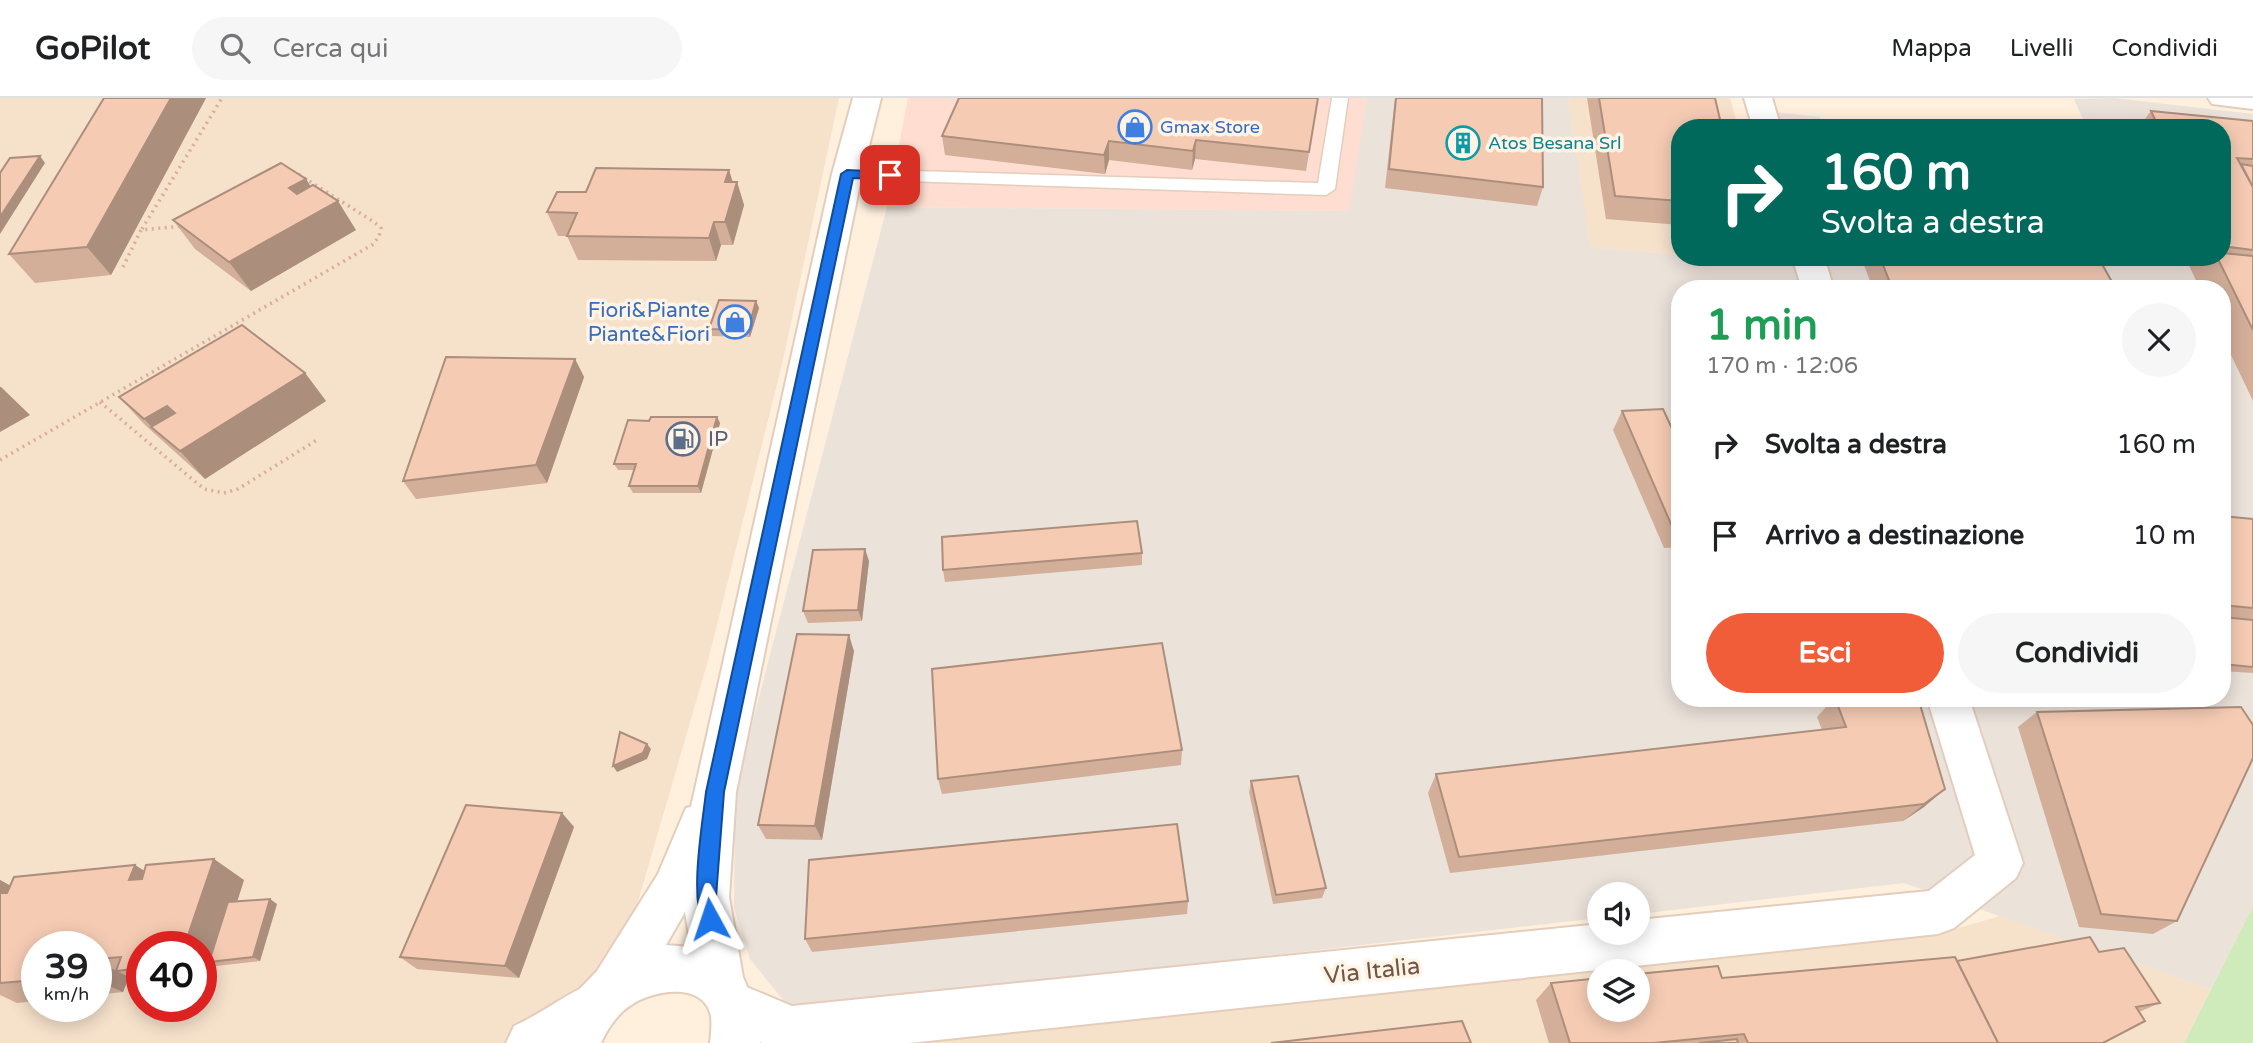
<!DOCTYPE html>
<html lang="it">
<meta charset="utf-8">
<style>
:root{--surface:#fff;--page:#f6f6f6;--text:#202124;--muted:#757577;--line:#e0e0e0;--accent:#f15d38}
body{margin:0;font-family:"Varela Round",sans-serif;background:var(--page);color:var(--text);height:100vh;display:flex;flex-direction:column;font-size:26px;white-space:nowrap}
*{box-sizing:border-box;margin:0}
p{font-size:23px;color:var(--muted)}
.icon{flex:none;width:38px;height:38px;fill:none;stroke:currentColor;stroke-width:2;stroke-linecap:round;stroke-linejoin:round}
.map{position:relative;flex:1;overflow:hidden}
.details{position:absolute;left:1671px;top:182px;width:560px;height:427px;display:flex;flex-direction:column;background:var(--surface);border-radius:28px;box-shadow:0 4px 18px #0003}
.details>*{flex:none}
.guide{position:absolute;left:1671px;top:21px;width:560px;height:147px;border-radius:28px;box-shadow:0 4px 18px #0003;background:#00695c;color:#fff;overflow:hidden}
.buttons{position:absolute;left:1587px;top:784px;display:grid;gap:14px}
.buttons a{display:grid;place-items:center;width:63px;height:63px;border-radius:50%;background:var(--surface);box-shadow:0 4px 18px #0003;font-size:35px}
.speed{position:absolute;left:21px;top:833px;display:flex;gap:14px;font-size:35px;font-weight:700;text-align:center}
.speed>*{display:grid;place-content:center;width:91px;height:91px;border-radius:50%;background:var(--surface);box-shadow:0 4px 18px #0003;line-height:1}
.speed small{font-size:18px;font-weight:400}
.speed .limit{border:10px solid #d22;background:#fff;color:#111}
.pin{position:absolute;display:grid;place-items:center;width:60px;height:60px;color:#fff;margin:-30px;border-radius:14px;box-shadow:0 4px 10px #0006}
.me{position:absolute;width:77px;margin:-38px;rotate:355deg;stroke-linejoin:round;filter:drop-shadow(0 0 5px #0008)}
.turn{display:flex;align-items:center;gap:24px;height:147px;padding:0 35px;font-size:32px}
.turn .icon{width:91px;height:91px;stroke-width:2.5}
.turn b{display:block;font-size:49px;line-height:60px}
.round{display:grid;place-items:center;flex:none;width:74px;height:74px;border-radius:37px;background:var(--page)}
.summary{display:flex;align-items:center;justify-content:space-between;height:119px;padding:0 35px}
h1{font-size:42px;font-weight:800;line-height:52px;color:#1e9e55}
.action{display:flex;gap:14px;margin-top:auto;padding:14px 35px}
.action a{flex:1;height:80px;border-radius:42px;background:var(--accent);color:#fff;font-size:28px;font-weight:800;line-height:80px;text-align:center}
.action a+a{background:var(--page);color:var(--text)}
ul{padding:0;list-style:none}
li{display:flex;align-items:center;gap:21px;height:91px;padding:0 35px}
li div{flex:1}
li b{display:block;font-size:26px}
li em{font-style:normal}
header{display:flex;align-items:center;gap:42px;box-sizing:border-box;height:98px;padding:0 35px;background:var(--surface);border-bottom:2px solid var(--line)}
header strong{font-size:33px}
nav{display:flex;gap:38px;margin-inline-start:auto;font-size:24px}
.search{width:490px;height:63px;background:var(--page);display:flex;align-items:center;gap:18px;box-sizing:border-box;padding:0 24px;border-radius:38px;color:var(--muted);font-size:26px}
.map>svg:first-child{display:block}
.residential{fill:#f6e1cb;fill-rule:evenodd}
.commercial{fill:#ffddd0}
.industrial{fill:#ebe2da;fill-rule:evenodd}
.green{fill:#d0ebbb}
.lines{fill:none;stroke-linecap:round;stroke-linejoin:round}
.service-casing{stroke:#e4cdbc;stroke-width:3}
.minor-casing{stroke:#e4cdbc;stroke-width:4}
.tertiary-casing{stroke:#e4cdbc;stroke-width:4}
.path{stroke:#d9af96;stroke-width:3.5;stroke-dasharray:2 4.5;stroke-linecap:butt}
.service{fill:#fff;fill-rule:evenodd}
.minor{fill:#fff;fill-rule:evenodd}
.tertiary{fill:#fff;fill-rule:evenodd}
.wall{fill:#d3af9a}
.shaded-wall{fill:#ac8e7d}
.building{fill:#f5cbb3;stroke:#ac8e7d;stroke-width:2}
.route{fill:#1a73e8;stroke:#114b97;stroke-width:2}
.labels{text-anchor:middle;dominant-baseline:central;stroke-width:7;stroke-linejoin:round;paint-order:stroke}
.far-shop-label{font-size:18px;fill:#366cbe;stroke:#fff4e5;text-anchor:start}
.far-culture-label{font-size:18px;fill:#0d838f;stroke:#fff4e5;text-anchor:start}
.shop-label{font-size:21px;fill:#366cbe;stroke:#fff4e5;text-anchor:end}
.service-label{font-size:21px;fill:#4e5e75;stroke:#fff4e5;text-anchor:start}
.near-street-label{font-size:24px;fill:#745444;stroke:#fff4e5}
</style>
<header>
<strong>GoPilot</strong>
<div class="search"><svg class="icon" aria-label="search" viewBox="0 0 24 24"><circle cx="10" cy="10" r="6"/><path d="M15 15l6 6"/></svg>Cerca qui</div>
<nav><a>Mappa</a><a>Livelli</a><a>Condividi</a></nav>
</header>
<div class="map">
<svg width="2253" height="945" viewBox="0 0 2253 945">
<rect width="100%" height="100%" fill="#fef0dd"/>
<g class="residential">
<path d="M0,0H839L783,262L709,559L597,945H0ZM37,849H96V908H37ZM142,849H201V908H142Z"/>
<path d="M1568,0H1730L1738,30H1680V157L1589,149Z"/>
<path d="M2000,818L2211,891L2184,945H799L1938,836ZM1600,873H1638V912H1600Z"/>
</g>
<path class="commercial" d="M908,0H1367L1350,113L887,109Z"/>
<g class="industrial">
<path d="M1367,0H1568L1590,149L1680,157V159L1817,166L1815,159H2222V30H2087L2074,1L2114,0L2253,16V808L2211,891L1904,785L1638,816V796H1600L1599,820L791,912L750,861L734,810L735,691L887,109L1349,113ZM1680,191H2222V600H1680Z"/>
<path d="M1774,14L1820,19L1823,30H1779Z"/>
</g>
<path class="green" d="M2253,808V945H2184Z"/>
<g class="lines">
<defs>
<path id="service" d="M1332,0H1348L1335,91L1326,97L847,81L838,76L847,71L1318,85Z"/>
<g id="minor">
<path d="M1744,0H1772L1781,30H1753Z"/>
<path d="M1792,159H1824L1834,191H1802Z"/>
<path d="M1927,600H1969L2023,765L2016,780L1954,830L1938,836L909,945H762L715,924L708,907L715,890L732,883L792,908L1600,826V835H1638V822L1929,793L1975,757Z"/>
<path d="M596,883L613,890L620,907L613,924L582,945H506L514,928C543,915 567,895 596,883Z"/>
</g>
<g id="tertiary">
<path d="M853,0H881L862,76L736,694L729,799L743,879L760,919V945H710C711,936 712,926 711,918C703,882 651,893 631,907C617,916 608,930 601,945H551L573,898L597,873L658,776L686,710L691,709L832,76ZM685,814L691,849L666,847Z"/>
<path d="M2208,0H2253V11L2212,6Z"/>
</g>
</defs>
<use href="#service" class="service-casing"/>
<use href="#minor" class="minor-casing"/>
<use href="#tertiary" class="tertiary-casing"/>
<g class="path">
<path d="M142,131L222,0"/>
<path d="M123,169L141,132L183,128"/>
<path d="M100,304L204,391L224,395L238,391L317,342"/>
<path d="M0,362L372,147L379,139L381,130L374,124L298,76"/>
</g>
<use href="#service" class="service"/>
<use href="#minor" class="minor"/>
<use href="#tertiary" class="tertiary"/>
</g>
<g class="wall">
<path d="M104,0H206L111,177L35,185L9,156Z"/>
<path d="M1318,0L1306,73L1195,61L1192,72L1109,62L1105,76L945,57L942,38Z"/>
<path d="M1395,0H1542L1543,89L1537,108L1385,90Z"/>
<path d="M1587,0H1715L1680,30V127L1606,121Z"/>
<path d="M2151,13L2253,23V303L2222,238V191H2200L2185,159H2222V30H2138Z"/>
<path d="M306,81L311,89L356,132L251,193L195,151L173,122Z"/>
<path d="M737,84L744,107L733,147H721L716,163L578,162L567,138H558L547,114L586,94Z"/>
<path d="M1861,159H2098L2116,191H1873Z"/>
<path d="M756,203L759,210L750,239L712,238L709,231Z"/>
<path d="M575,261L584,279L547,385L416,401L403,383Z"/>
<path d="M305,275L326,303L205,381L145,327L119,299Z"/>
<path d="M1622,313L1680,348V449L1664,450L1613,332Z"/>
<path d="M717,319L720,325L701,395H633L629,388L634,372H618L614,366L649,323Z"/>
<path d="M2222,418L2253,421V575L2222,573Z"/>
<path d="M1142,455V467L945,484L943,472Z"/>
<path d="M869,463L862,523L808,525L803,513Z"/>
<path d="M854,553L822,742L766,741L758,727Z"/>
<path d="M1834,600L1919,603L1924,709L1903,723L1450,775L1428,695L1436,676L1822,632L1817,619Z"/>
<path d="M2037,614L2177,823L2153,836L2079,829L2018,629Z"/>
<path d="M1182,652L1181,667L942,696L938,681Z"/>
<path d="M1251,683L1326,790L1322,800L1273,806L1249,694Z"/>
<path d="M562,715L574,729L519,880L417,871L400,859Z"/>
<path d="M135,767L144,773L244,782L237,804L277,806L260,863L216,868L211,884L201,885V849H142V885L129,879L123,894L96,897V849H37V903L17,905L0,897V782L10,788Z"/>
<path d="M1188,803L1187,816L812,854L805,841Z"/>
<path d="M2099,854L2160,905L2139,914L2103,945H1549L1536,902L1551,885L1722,880L1957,863Z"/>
</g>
<g class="shaded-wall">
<path d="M171,0H206L111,177L87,149Z"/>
<path d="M1196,42L1195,61L1192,72L1193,53Z"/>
<path d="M1109,43V62L1105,76L1104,57Z"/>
<path d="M40,58L45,65L0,136V119Z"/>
<path d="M729,72L735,91L737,84L744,107L733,147L725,124V84Z"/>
<path d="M306,81L324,110L308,119L289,90Z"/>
<path d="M338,103L356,132L251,193L229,164Z"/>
<path d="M714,124L721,147L716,163L709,140Z"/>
<path d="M756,203L759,210L750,239L748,232Z"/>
<path d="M575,261L584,279L547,385L536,367Z"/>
<path d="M305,275L326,303L205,381L180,353Z"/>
<path d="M0,289H1L30,317L0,334Z"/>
<path d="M167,308L192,335L153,330L144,321Z"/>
<path d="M717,319L720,325L701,395L698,388Z"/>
<path d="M865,451L869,463L862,523L858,512Z"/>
<path d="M849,537L854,553L822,742L815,728Z"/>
<path d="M647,646L651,651L647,661L617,674L613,668Z"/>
<path d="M1945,691L1924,709L1903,723L1924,706Z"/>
<path d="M562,715L574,729L519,880L505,868Z"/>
<path d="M214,761L244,782L218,863L209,864L216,868L211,884L201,879V849H184Z"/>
<path d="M135,767L168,788L129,782Z"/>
<path d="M0,782L37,802L0,799Z"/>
<path d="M270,801L277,806L260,863L253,859Z"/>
<path d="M96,863L129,879L123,894L96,882Z"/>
</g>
<g class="building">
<path d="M104,0H171L87,149L9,156Z"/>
<path d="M959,0H1318L1309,54L1196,42L1193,53L1109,43L1104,57L942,38Z"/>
<path d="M1396,0H1542L1543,89L1389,71Z"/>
<path d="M1599,0H1715L1722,30H1680V103L1615,98Z"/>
<path d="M2151,13L2253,23V61L2237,60L2253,89V152L2222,148V30H2159Z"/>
<path d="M40,58L0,119V75L10,60Z"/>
<path d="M281,65L306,81L289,90L297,96L313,87L338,103L229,164L173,122Z"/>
<path d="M2241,66L2253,68V89Z"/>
<path d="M596,70L729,72L725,84H737L725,124H714L709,140L567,138L577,115L547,114L557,94H586Z"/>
<path d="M2222,155L2253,158V232L2217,159H2222Z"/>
<path d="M1880,159H2098L2116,191L1892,190Z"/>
<path d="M719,202L756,203L748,232L709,231Z"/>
<path d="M242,227L305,275L180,353L151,329L175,315L167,308L144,321L119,299Z"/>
<path d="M446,259L575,261L536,367L403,383Z"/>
<path d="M1663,311L1680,348V432L1674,433L1622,313Z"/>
<path d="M651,319H717L698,388H629L636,366H614L628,322L649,323Z"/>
<path d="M2222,418L2253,421V510L2222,507Z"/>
<path d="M1137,423L1142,455L943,472L942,439Z"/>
<path d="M865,451L858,512L803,513L813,452Z"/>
<path d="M2222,519L2253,522V569L2222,566Z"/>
<path d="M797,536L849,537L815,728L758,727Z"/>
<path d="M1162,545L1182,652L938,681L932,571Z"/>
<path d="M1835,600L1919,603L1945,691L1924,706L1459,759L1436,676L1846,629Z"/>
<path d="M2241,609L2253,627V660L2177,823L2101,816L2037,614Z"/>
<path d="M620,634L647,646L643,655L613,668Z"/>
<path d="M1298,678L1326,790L1276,797L1251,683Z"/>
<path d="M466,707L562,715L505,868L400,859Z"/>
<path d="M1177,726L1188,803L805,841L809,762Z"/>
<path d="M214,761L184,849H142V870L116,873L121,859L96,861V849H37V882L0,885V795H7L14,779L135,767L129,782L142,781L146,767Z"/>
<path d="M270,801L253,859L209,864L228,804Z"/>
<path d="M2090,839L2099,854L2124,850L2160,905L2136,909L2145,923L2103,945H1998L1957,863Z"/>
<path d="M1955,859L1998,945H1748L1744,936L1654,945H1570L1551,885L1600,880V912H1638V876L1718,868L1722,880Z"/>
<path d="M1462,923L1471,945H1271Z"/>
<path d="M1737,941L1738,945H1699Z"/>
</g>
<path class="route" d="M847,72L890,74L896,77L890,81L853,80L724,694L716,799L720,821L717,828L710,830L703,828C690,796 702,729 706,694L841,76Z"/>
<defs>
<symbol id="shop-ring" viewBox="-11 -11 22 22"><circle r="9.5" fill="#fff4e5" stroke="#3f7fe0" stroke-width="1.5"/><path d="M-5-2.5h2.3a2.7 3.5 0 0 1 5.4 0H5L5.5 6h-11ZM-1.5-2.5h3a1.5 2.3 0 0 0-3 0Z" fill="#3f7fe0"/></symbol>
<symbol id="building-ring" viewBox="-11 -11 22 22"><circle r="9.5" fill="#fff4e5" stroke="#0f9aa8" stroke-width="1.5"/><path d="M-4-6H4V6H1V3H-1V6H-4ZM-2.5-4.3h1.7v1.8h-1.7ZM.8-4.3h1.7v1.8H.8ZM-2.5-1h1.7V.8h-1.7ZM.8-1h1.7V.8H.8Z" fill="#0f9aa8"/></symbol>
<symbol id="fuel-ring" viewBox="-11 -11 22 22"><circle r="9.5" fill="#fff4e5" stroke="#5c6f8a" stroke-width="1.5"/><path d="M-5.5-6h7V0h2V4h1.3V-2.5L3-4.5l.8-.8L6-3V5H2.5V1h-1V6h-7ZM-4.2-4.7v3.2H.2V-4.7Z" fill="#5c6f8a"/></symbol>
</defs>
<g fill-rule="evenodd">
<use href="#shop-ring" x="1116" y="10" width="38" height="38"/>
<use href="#building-ring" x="1444" y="26" width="38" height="38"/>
<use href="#shop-ring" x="716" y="205" width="38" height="38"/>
<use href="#fuel-ring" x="664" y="322" width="38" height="38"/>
</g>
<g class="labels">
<g class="far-shop-label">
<text x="1160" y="29">Gmax Store</text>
</g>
<g class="far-culture-label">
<text x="1488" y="45">Atos Besana Srl</text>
</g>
<g class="shop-label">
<text x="710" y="212">Fiori&amp;Piante<tspan x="710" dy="24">Piante&amp;Fiori</tspan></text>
</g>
<g class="service-label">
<text x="708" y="341">IP</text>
</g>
<g class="near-street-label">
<text transform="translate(1372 873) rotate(-6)">Via Italia</text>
</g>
</g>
</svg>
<div class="buttons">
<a><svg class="icon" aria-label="sound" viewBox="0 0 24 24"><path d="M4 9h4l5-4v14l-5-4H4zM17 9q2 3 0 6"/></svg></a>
<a><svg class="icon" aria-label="layers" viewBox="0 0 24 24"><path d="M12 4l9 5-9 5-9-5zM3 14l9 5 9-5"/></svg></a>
</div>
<div class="speed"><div>39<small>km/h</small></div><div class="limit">40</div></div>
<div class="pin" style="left:890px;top:77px;background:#d93025"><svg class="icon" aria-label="arrive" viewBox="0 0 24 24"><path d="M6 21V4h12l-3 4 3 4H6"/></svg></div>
<svg class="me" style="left:710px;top:821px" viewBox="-20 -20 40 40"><path d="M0-17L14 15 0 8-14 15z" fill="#1a73e8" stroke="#fff" stroke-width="4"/></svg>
<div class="guide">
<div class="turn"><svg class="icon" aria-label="right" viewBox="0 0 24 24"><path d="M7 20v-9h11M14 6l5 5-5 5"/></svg><div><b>160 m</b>Svolta a destra</div></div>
</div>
<section class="details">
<div class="summary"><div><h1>1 min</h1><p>170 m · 12:06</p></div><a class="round"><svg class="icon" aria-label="close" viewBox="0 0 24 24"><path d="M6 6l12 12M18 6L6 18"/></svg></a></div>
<ul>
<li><svg class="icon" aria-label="right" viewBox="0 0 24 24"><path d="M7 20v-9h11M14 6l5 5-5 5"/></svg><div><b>Svolta a destra</b></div><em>160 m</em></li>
<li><svg class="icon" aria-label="arrive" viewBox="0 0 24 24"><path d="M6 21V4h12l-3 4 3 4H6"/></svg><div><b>Arrivo a destinazione</b></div><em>10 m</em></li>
</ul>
<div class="action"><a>Esci</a><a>Condividi</a></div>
</section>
</div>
